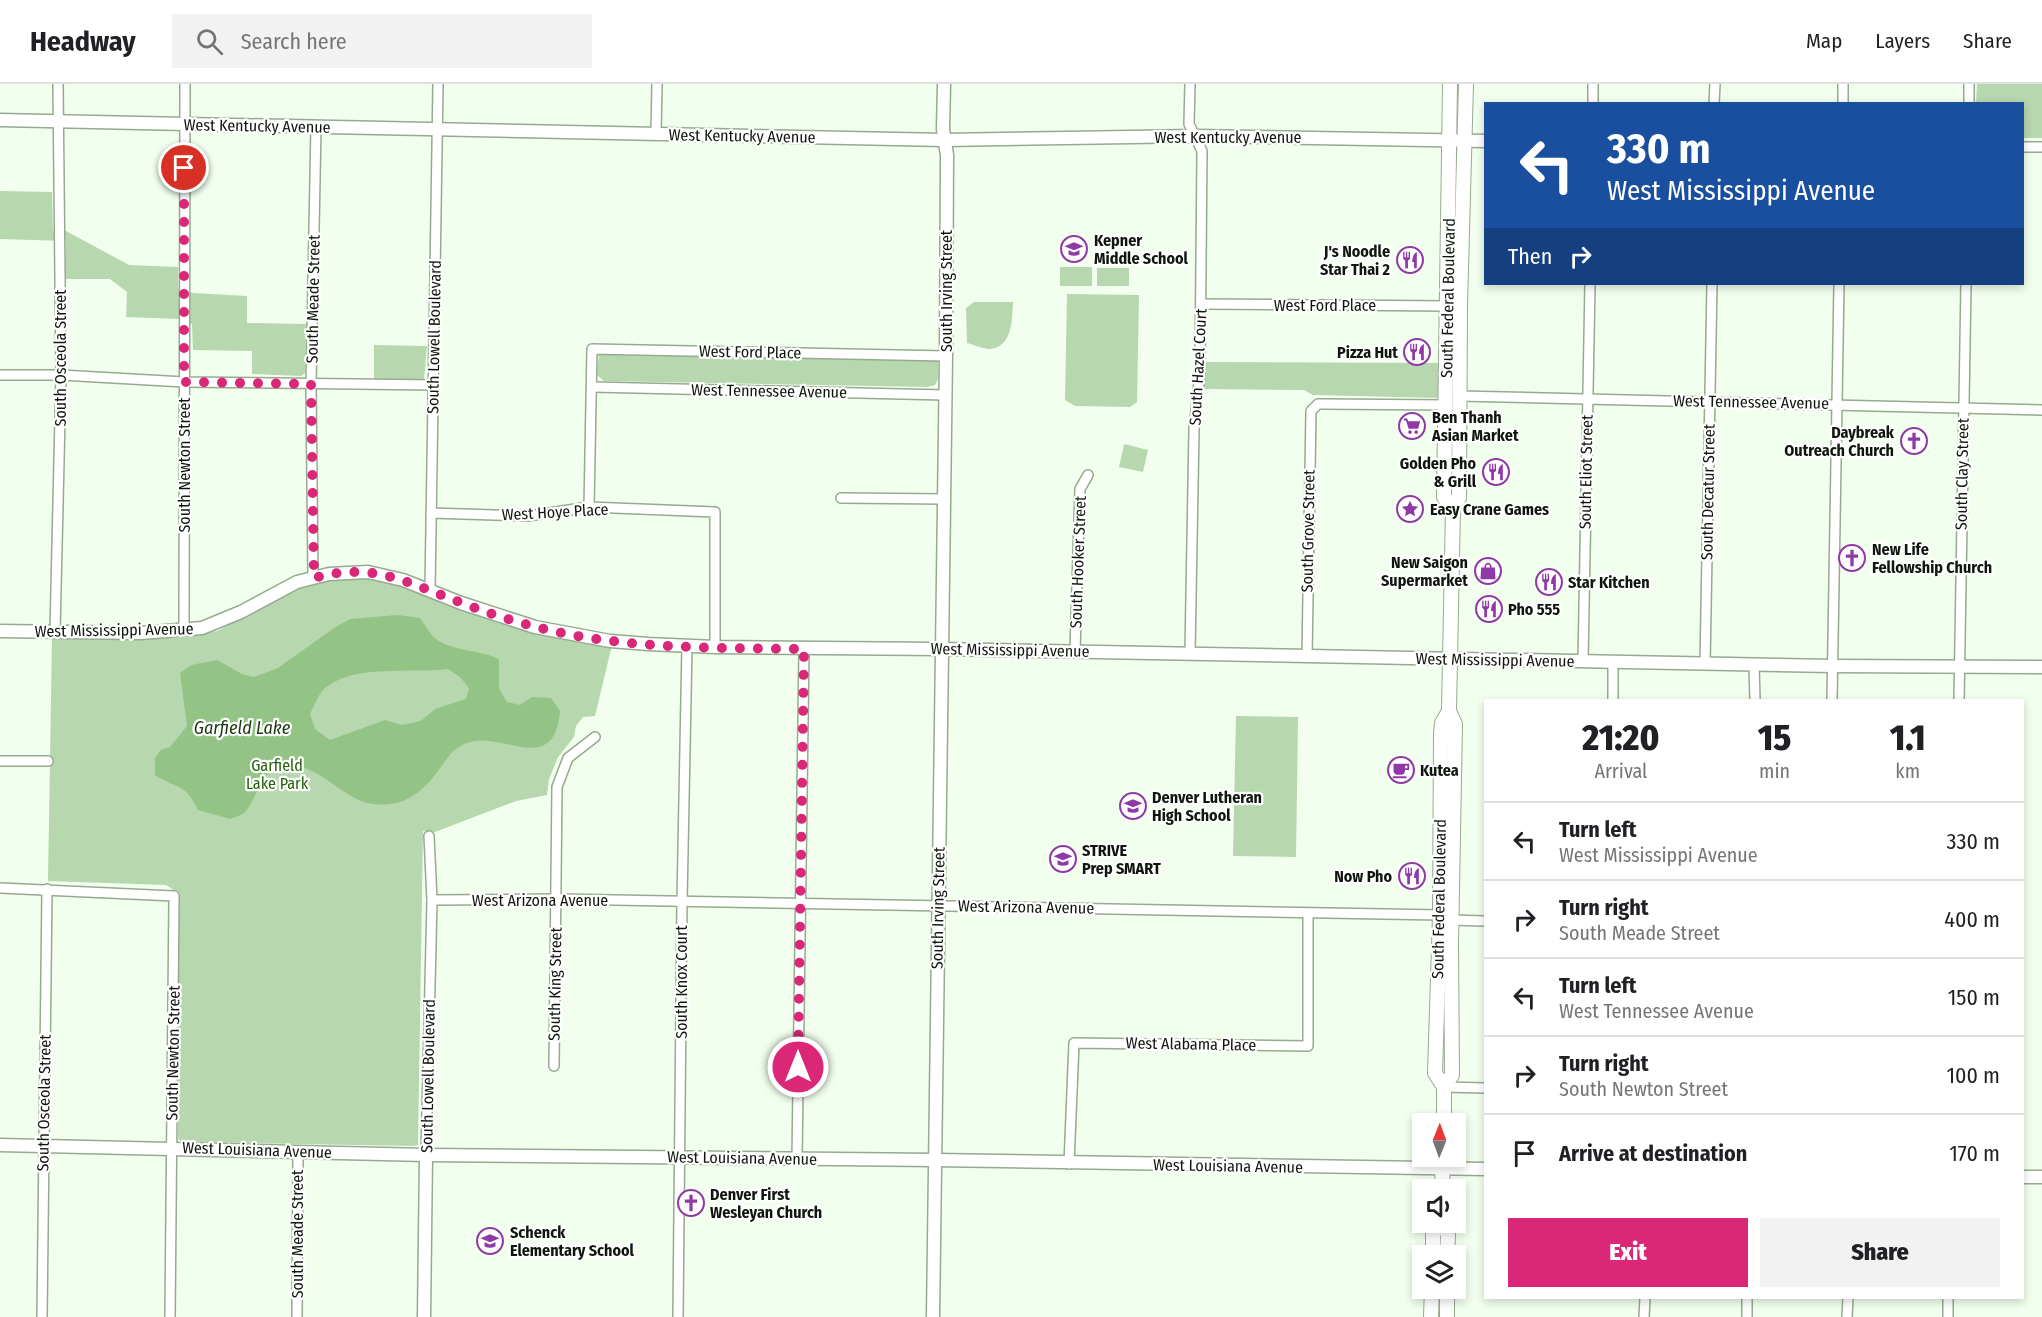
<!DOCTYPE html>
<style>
:root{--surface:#fff;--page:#f2f2f2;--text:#202124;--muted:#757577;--line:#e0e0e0;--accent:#db2777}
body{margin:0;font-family:"Fira Sans Condensed",sans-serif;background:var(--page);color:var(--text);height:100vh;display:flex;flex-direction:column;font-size:22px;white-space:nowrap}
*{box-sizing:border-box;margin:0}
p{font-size:20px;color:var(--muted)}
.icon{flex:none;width:33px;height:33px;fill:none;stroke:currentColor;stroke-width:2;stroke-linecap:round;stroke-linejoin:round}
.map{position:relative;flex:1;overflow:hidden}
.details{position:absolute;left:1484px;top:615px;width:540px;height:600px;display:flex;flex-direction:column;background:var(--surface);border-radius:0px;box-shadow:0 3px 9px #0003}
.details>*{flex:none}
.banner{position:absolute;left:1484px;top:18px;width:540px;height:183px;border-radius:0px;box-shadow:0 3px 9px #0003;background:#1a4fa0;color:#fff;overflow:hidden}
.needle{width:39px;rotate:1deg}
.controls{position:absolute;left:1412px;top:1029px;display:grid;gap:12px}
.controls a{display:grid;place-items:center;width:54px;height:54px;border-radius:0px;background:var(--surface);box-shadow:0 3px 9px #0003;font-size:30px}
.pin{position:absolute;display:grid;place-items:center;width:51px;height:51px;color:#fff;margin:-26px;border:3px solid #fff;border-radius:50%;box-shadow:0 2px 6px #0007}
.me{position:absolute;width:66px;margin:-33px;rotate:0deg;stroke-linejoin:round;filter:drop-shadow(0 0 4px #0008)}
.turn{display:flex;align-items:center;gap:21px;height:126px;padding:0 24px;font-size:27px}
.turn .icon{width:78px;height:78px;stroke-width:2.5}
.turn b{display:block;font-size:42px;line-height:51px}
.then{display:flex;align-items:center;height:57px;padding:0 24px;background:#0003;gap:12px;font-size:22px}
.eta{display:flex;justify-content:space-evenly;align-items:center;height:102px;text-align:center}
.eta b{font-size:36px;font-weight:800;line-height:42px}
.primary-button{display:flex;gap:12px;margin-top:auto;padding:12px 24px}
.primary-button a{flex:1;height:69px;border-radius:0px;background:var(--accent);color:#fff;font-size:24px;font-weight:800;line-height:69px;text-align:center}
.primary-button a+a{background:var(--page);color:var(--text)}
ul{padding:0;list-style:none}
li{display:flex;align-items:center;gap:18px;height:78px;padding:0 24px;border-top:2px solid var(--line)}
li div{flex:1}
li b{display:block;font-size:22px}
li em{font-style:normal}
header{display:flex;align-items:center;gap:36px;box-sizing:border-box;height:84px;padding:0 30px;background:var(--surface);border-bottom:2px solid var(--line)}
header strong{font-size:28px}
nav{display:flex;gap:33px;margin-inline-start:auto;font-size:21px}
.search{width:420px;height:54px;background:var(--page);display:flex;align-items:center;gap:15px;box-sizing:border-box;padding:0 21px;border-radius:0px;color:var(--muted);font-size:22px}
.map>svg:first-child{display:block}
.green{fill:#b7d7ae}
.water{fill:#93c486;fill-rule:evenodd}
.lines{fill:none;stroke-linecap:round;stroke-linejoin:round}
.street-casing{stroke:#96aa90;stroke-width:12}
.secondary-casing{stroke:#96aa90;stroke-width:15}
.primary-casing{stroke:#96aa90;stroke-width:16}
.street{stroke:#fff;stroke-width:9}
.secondary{stroke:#fff;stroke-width:12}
.primary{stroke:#fff;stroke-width:14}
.route{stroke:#db2777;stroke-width:10;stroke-dasharray:0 18}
.labels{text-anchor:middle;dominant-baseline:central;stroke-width:4.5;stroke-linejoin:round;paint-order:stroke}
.street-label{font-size:16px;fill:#0f160d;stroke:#fff}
.poi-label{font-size:16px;font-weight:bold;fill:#0f160d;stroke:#fff;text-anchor:start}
.park-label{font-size:16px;fill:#24610b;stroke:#fff}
.water-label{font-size:18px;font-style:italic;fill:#17370c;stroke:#fff}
</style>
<header>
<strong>Headway</strong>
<div class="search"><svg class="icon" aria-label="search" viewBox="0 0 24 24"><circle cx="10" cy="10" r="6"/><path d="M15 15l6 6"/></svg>Search here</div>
<nav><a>Map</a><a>Layers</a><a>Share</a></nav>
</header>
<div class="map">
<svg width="2042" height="1233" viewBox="0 0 2042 1233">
<rect width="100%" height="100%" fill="#f2ffee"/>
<g class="green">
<path d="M1977,0H2042V54H2022V20L1976,19Z"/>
<path d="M0,107L52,108L53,147H66L129,181L178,183V205L193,209L247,212V239L306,240L305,289L301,292L252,290V267L193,266L192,240L179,235L126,233L127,208L110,195H65L66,157L0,155Z"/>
<rect x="1060" y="183" width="32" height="19"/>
<rect x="1097" y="184" width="32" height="18"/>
<path d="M1067,210L1139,211L1137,318L1130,323L1075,322L1065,316Z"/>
<path d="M974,218H1013C1012,234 1013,263 990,265C984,265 974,261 967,259L966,224Z"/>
<path d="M374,261L427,262L424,296H377L374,294Z"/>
<path d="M599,268L938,276V295L935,301L927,303L604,297L597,291Z"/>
<path d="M1205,278L1441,279V314L1313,311L1304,306L1205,305Z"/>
<path d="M1124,360L1148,366L1143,388L1119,383Z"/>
<path d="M352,492L392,498L515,542L587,560L612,561L595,632L583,633L576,642L574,653L558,673L549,695L547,711L516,717L435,748L423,747L418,1061L413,1062L181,1058L178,1054L179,815L175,807L166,801L48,797L52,553L178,554L217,547L305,501Z"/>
<path d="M1236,632L1298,633L1296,773L1233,772Z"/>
</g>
<path class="water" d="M398,531L420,534C425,540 429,549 435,554C450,567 481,566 499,575V605L507,618L520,621L532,613L551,614L560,627C554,695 501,645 467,659C452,665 450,671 441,683C424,707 405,724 373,720C340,715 321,680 287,681C262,682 258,712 246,727C243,731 235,733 230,735L198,726C184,697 177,706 155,691V674L161,666L170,663L187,642L180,589L191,581L217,576L242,590L254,593L278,584L334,544L350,535ZM448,585L460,593L469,604L466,615L435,625L421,637L402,641L385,636L330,656L315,645L310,630C314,622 318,611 324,605C353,579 413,590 448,585Z"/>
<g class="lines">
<defs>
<g id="street">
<path d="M1190,0L1189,40L1202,67L1200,289L1194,345L1190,569"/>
<path d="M1593,20V0"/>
<path d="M1714,20L1715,0"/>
<path d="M1843,20V0"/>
<path d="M1969,20V0"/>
<path d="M656,50L657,0"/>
<path d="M2022,63H2042"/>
<path d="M1201,220L1448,222"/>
<path d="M0,291H61L184,298L434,301"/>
<path d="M593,303L945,311"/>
<path d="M1459,312L2042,326"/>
<path d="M841,414L944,415"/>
<path d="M589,423L592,265L946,272"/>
<path d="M431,429L528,432L589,423L715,428V563"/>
<path d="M313,494L311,300L316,43"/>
<path d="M430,506L438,0"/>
<path d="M184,546L185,0"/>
<path d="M55,548L61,291L58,0"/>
<path d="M1075,567L1080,405L1088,391"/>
<path d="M1307,573L1311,327L1318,320H1323L1446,321"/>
<path d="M1583,577L1590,200"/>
<path d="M1705,580L1712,200"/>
<path d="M1754,581L1755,616"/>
<path d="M1613,616V578"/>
<path d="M1832,616L1839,200"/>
<path d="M1959,616L1966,200"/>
<path d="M0,677H48"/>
<path d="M0,804L174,812L170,1233"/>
<path d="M432,816C474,816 516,815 559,815C852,818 1146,826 1440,831"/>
<path d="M1451,836L1485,837"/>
<path d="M554,982L557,703L568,674L595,653"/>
<path d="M1444,1003L1485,1004"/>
<path d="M426,1071L432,816L429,752"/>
<path d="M797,1076L804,565"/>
<path d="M1069,1080L1074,959L1308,962V830"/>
<path d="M42,1233L47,805"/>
<path d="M297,1233L298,1068"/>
<path d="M678,1233L682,817L687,562"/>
<path d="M1644,1233L1645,1214"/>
<path d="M1747,1233V1214"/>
<path d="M1847,1233L1848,1214"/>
<path d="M1948,1233V1214"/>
</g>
<g id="secondary">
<path d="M0,36L945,56L1195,52L1485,57"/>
<path d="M0,547L141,549L202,544L241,528L297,498L329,490L368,488L403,496L461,519L535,543L610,557L648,560L715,563L942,565L1832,582L2042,583"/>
<path d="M0,1061L426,1071L935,1076L1485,1085"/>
<path d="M2022,1093H2042"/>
<path d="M424,1233L426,1071"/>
<path d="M933,1233L946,272L947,71L943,45L944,0"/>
</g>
<g id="primary">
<path d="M1450,0L1444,413L1453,424"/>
<path d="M1444,1003L1452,991L1451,860L1455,640L1449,627L1453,424L1459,414L1460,222L1466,0"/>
<path d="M1444,1040V1003L1435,989L1440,831L1441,650L1442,639L1449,627"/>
<path d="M1442,1106L1443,1072"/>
<path d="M1442,1138L1448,1151L1447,1172"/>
<path d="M1433,1172V1149L1441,1138"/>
<path d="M1431,1233L1432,1204"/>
<path d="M1447,1233V1204"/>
</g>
</defs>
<use href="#street" class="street-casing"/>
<use href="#secondary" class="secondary-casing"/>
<use href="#primary" class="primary-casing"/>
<use href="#street" class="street"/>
<use href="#secondary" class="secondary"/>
<use href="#primary" class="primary"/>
</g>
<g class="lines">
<path class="route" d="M184,84V298L311,300L314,494C374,477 407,499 462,519C498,533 535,544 572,551C648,565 727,564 804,565L798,983"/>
</g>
<defs>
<symbol id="school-ring" viewBox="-11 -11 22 22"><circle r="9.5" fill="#fff" stroke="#9039a6" stroke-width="1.5"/><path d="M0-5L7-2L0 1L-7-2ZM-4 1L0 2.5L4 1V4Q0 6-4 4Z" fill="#9039a6"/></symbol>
<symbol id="restaurant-ring" viewBox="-11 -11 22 22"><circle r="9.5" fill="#fff" stroke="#9039a6" stroke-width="1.5"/><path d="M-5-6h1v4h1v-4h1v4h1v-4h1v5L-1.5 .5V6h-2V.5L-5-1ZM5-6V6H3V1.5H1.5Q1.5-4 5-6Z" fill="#9039a6"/></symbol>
<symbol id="supermarket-ring" viewBox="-11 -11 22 22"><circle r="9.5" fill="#fff" stroke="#9039a6" stroke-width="1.5"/><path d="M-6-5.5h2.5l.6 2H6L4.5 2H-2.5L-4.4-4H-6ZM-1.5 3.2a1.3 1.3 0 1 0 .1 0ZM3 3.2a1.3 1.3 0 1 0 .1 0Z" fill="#9039a6"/></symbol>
<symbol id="church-ring" viewBox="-11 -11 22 22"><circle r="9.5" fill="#fff" stroke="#9039a6" stroke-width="1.5"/><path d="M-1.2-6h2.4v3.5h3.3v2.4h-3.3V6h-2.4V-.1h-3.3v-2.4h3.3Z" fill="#9039a6"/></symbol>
<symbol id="sight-ring" viewBox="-11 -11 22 22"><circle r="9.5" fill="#fff" stroke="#9039a6" stroke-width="1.5"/><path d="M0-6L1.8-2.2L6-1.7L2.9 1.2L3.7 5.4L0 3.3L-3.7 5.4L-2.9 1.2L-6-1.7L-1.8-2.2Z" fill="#9039a6"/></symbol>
<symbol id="shop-ring" viewBox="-11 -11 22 22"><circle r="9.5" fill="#fff" stroke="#9039a6" stroke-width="1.5"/><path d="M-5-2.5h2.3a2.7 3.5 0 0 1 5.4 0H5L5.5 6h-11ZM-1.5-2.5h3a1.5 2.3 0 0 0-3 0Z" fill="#9039a6"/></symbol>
<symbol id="cafe-ring" viewBox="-11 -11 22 22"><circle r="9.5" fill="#fff" stroke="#9039a6" stroke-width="1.5"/><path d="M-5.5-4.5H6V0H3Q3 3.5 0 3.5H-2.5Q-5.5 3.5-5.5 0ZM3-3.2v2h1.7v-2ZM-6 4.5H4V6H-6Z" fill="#9039a6"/></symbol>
</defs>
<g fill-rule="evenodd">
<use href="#school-ring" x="1059" y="150" width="30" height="30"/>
<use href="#restaurant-ring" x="1395" y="161" width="30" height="30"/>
<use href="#restaurant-ring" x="1402" y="253" width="30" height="30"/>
<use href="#supermarket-ring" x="1397" y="327" width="30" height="30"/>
<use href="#church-ring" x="1899" y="342" width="30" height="30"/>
<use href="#restaurant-ring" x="1481" y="373" width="30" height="30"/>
<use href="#sight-ring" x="1395" y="410" width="30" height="30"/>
<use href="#church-ring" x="1837" y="459" width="30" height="30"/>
<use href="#shop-ring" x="1473" y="472" width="30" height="30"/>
<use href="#restaurant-ring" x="1534" y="483" width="30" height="30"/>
<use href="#restaurant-ring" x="1474" y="510" width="30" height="30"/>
<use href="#cafe-ring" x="1386" y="671" width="30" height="30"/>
<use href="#school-ring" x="1118" y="707" width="30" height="30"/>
<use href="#school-ring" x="1048" y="760" width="30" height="30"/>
<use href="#restaurant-ring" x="1397" y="777" width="30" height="30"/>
<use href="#church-ring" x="676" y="1104" width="30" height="30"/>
<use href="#school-ring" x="475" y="1142" width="30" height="30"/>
</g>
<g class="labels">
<g class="street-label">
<text transform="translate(257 42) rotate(1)">West Kentucky Avenue</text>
<text transform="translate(742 52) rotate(1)">West Kentucky Avenue</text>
<text x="1228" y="53">West Kentucky Avenue</text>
<text transform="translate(946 207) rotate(-90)">South Irving Street</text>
<text transform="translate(1448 214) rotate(-89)">South Federal Boulevard</text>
<text transform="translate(313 215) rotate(-89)">South Meade Street</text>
<text x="1325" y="221">West Ford Place</text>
<text transform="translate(434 253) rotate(-89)">South Lowell Boulevard</text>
<text transform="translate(750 268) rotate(1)">West Ford Place</text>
<text transform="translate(60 274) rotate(-90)">South Osceola Street</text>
<text transform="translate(1198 283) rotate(-87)">South Hazel Court</text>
<text transform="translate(769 307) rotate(1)">West Tennessee Avenue</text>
<text transform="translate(1751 318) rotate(1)">West Tennessee Avenue</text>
<text transform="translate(184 381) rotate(-90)">South Newton Street</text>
<text transform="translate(1586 388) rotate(-89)">South Eliot Street</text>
<text transform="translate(1962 390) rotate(-89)">South Clay Street</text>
<text transform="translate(1708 408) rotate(-89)">South Decatur Street</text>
<text transform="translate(555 428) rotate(-3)">West Hoye Place</text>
<text transform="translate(1308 447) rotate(-89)">South Grove Street</text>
<text transform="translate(1078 478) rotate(-88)">South Hooker Street</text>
<text transform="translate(114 546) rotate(-1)">West Mississippi Avenue</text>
<text transform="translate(1010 566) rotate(1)">West Mississippi Avenue</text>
<text transform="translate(1495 576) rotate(1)">West Mississippi Avenue</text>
<text transform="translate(1439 815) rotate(-89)">South Federal Boulevard</text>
<text x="540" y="816">West Arizona Avenue</text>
<text transform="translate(1026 823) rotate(1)">West Arizona Avenue</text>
<text transform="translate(938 824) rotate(-89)">South Irving Street</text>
<text transform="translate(681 898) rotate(-90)">South Knox Court</text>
<text transform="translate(555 900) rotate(-89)">South King Street</text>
<text transform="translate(1191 960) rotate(1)">West Alabama Place</text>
<text transform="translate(173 969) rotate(-89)">South Newton Street</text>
<text transform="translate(428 992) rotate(-89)">South Lowell Boulevard</text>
<text transform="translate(44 1019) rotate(-89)">South Osceola Street</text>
<text transform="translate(257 1066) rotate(2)">West Louisiana Avenue</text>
<text transform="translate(742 1074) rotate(1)">West Louisiana Avenue</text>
<text transform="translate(1228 1082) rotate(1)">West Louisiana Avenue</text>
<text transform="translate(297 1150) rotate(-90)">South Meade Street</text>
</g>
<g class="poi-label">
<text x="1094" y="156">Kepner<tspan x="1094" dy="18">Middle School</tspan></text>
<text x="1390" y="167" text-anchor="end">J's Noodle<tspan x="1390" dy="18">Star Thai 2</tspan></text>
<text x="1398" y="268" text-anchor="end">Pizza Hut</text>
<text x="1432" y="333">Ben Thanh<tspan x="1432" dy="18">Asian Market</tspan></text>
<text x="1894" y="348" text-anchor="end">Daybreak<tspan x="1894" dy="18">Outreach Church</tspan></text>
<text x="1476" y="379" text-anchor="end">Golden Pho<tspan x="1476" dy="18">&amp; Grill</tspan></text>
<text x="1430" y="425">Easy Crane Games</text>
<text x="1872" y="465">New Life<tspan x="1872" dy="18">Fellowship Church</tspan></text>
<text x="1468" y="478" text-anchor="end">New Saigon<tspan x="1468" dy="18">Supermarket</tspan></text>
<text x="1568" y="498">Star Kitchen</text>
<text x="1508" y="525">Pho 555</text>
<text x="1420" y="686">Kutea</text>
<text x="1152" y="713">Denver Lutheran<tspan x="1152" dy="18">High School</tspan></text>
<text x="1082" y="766">STRIVE<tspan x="1082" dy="18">Prep SMART</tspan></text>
<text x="1392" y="792" text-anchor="end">Now Pho</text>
<text x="710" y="1110">Denver First<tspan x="710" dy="18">Wesleyan Church</tspan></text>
<text x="510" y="1148">Schenck<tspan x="510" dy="18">Elementary School</tspan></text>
</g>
<g class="park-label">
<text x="277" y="681">Garfield<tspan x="277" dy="18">Lake Park</tspan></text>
</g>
<g class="water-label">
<text x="242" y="644">Garfield Lake</text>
</g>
</g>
</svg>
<div class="controls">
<a><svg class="needle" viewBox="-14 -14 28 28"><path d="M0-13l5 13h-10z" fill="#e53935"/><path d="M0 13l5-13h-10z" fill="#757577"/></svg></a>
<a><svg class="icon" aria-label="sound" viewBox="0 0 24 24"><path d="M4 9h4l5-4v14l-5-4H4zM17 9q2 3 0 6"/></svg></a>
<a><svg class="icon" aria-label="layers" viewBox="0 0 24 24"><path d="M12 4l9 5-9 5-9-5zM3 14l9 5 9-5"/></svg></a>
</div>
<div class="pin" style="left:184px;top:84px;background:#d93025"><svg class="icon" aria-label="arrive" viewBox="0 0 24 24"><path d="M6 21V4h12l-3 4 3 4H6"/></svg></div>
<svg class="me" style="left:798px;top:983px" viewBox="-20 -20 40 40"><circle r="17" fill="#db2777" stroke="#fff" stroke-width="3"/><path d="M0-11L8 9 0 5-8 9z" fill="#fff"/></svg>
<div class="banner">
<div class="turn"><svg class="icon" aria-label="left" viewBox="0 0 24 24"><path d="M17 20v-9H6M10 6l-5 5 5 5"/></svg><div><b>330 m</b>West Mississippi Avenue</div></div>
<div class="then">Then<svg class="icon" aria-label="right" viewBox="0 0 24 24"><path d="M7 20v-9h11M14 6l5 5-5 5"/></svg></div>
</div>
<section class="details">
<div class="eta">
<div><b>21:20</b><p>Arrival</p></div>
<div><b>15</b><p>min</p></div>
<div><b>1.1</b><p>km</p></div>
</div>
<ul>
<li><svg class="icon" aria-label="left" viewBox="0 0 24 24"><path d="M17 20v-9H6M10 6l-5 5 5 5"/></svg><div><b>Turn left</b><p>West Mississippi Avenue</p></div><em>330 m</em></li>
<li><svg class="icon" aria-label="right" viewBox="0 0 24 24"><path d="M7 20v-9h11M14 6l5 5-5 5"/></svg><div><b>Turn right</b><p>South Meade Street</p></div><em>400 m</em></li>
<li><svg class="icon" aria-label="left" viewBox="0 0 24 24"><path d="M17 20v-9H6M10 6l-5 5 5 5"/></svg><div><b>Turn left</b><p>West Tennessee Avenue</p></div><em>150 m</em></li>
<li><svg class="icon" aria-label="right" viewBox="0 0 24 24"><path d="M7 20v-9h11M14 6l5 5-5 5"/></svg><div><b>Turn right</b><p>South Newton Street</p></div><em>100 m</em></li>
<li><svg class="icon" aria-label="arrive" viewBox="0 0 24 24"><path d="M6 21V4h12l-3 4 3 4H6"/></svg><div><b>Arrive at destination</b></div><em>170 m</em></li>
</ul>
<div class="primary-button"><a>Exit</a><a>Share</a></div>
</section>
</div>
